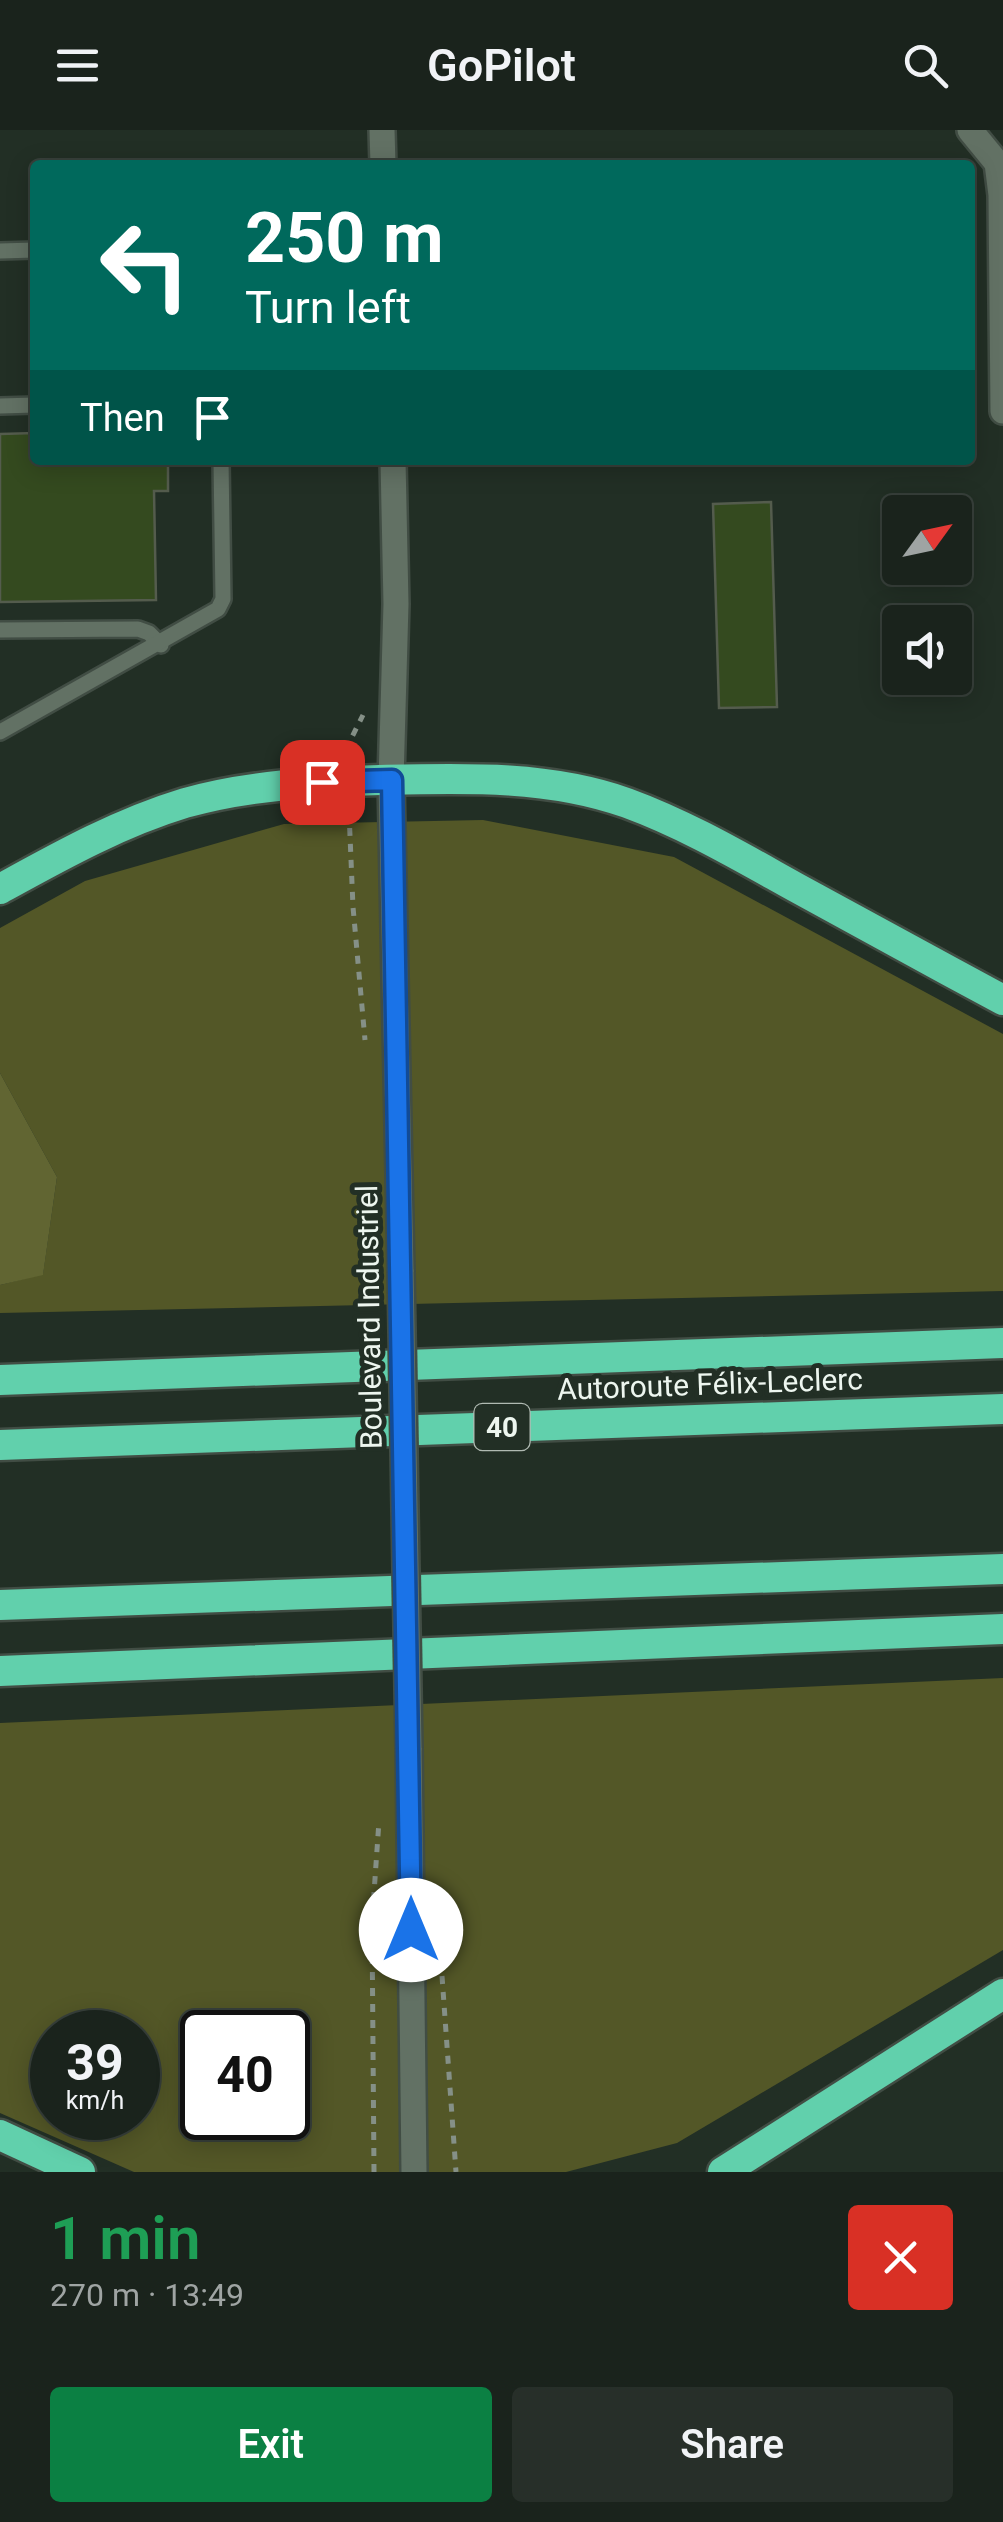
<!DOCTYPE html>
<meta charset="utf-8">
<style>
:root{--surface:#1a231c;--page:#272f29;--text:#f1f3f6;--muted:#9fa4a3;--line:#38403b;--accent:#0b8043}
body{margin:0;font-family:Roboto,sans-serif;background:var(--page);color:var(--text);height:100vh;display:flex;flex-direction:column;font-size:38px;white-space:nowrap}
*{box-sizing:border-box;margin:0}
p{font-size:32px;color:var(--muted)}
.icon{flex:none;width:55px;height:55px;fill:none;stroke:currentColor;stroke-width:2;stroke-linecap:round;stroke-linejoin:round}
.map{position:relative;height:2042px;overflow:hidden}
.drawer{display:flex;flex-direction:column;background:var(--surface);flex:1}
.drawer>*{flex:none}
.guide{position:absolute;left:30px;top:30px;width:945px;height:305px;border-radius:10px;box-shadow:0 5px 25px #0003,0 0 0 2px var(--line);background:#00695c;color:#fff;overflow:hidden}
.needle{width:65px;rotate:57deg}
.tools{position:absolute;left:882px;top:365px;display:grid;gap:20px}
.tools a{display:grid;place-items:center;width:90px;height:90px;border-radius:10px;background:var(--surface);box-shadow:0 5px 25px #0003,0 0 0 2px var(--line);font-size:50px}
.speed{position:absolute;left:30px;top:1880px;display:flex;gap:20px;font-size:50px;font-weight:700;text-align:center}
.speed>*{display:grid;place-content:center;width:130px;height:130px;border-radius:50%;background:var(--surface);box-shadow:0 5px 25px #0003,0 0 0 2px var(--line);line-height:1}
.speed small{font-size:25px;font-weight:400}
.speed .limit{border:5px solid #111;border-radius:15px;background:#fff;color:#111}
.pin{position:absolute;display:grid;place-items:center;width:85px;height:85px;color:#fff;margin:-42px;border-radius:20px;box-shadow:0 5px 15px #0006}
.me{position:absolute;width:110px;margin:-55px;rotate:0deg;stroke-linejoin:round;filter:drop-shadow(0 0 8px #0008)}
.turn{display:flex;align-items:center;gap:35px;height:210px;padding:0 50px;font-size:45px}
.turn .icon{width:130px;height:130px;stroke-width:2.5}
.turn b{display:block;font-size:70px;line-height:85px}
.then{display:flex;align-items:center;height:95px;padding:0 50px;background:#0003;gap:20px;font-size:38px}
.round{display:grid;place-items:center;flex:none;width:105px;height:105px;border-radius:10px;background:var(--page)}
.head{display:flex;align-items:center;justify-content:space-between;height:170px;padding:0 50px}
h1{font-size:60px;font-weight:600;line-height:75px;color:#1e9e55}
.primary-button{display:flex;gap:20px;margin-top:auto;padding:20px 50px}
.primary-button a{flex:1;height:115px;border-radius:10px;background:var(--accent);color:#fff;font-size:40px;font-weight:600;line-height:115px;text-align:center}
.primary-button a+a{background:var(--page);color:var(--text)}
header{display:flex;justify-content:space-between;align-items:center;height:130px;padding:0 50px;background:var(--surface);font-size:45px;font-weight:600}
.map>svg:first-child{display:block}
.green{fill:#535727;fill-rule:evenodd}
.forest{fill:#616532}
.building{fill:#344a1f;stroke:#545c4d;stroke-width:2.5}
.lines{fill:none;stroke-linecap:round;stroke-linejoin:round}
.service-casing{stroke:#414d44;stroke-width:20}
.minor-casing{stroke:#414d44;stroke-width:30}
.tertiary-casing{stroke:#414d44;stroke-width:30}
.motorway-casing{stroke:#414d44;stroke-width:35}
.path{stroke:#859087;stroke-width:5;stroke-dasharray:8 8;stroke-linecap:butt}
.service{stroke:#627164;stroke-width:15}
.minor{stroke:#627164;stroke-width:25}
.tertiary{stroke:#627164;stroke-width:25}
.motorway{stroke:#61d0ac;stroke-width:30}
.tertiary-bridge-casing{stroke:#414d44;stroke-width:30;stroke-linecap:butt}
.tertiary-bridge{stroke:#627164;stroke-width:25}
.route-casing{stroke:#114b97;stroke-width:25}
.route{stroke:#1a73e8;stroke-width:18}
.labels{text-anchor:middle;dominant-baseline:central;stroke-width:10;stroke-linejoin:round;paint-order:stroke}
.shield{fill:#222f25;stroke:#b0bab2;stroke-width:2.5}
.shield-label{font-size:28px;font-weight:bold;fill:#edf6ef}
.street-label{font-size:30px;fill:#edf6ef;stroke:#222f25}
</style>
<header><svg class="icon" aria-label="menu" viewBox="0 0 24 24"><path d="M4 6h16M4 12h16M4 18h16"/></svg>GoPilot<svg class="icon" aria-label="search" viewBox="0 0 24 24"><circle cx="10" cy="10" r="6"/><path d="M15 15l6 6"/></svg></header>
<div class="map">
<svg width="1003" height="2042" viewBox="0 0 1003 2042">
<rect width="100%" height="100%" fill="#222f25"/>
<g class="green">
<path d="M483,690L674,727L1003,904V1161L0,1183V1155L43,1144L57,1047L0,943V798L85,751L284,694Z"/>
<path d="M1003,1548V1820L677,2013L566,2042H134L0,1983V1593ZM52,1902H138V1988H52ZM202,1902H288V1988H202Z"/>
</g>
<path class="forest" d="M0,943L57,1047L43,1145L0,1155Z"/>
<g class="building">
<path d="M35,303V330H168V361H154L156,470L0,472V304Z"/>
<path d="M771,372L777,577L719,578L713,374Z"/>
</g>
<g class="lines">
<defs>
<g id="service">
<path d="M0,121L35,120"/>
<path d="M0,276L35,275"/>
<path d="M0,500L138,499L149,503L161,515"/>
<path d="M0,602L218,479L223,469L221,330"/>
</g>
<path id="minor" d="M970,0L997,33L1001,65L1003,281"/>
<g id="tertiary">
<path d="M382,0L383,35"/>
<path d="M393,330L396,474L391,650L401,1142"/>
<path d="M409,1618L414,2042"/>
</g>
<g id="motorway">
<path d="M0,759C60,726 119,693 185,673C248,655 315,652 380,650C463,648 549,645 627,673C687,695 741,727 797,758C865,795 934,833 1003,870"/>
<path d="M0,1250L1003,1213"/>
<path d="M0,1315L1003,1279"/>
<path d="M0,1475L1003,1439"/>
<path d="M0,1541L1003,1499"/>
<path d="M0,2005L80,2042"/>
<path d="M723,2042L1003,1864"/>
</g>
</defs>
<use href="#service" class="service-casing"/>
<use href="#minor" class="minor-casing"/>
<use href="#tertiary" class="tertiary-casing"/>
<use href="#motorway" class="motorway-casing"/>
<g class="path">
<path d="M350,621V611L363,585"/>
<path d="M349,682L353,777L365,910"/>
<path d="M442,1846L456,2042"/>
<path d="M374,2042L372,1792L379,1691"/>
</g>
<use href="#service" class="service"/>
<use href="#minor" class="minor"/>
<use href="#tertiary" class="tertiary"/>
<use href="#motorway" class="motorway"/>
<defs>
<path id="tertiary-bridge" d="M401,1142L409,1618"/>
</defs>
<use href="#tertiary-bridge" class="tertiary-bridge-casing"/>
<use href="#tertiary-bridge" class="tertiary-bridge"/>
</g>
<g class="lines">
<defs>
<path id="route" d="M322,652L392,650L411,1800"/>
</defs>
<use href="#route" class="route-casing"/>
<use href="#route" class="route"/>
</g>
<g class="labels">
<rect class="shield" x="474.5" y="1274" width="55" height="46" rx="8"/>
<g class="shield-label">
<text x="502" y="1297">40</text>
</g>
<g class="street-label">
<text transform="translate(369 1187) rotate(-91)">Boulevard Industriel</text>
<text transform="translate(710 1254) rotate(-2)">Autoroute Félix-Leclerc</text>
</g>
</g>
</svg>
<div class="tools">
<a><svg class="needle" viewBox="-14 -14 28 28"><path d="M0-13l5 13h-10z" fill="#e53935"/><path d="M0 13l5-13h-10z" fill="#9fa4a3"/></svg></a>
<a><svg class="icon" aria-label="sound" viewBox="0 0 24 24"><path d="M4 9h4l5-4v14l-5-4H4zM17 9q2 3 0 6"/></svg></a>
</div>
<div class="speed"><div>39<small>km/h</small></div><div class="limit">40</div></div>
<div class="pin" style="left:322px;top:652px;background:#d93025"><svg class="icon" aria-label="arrive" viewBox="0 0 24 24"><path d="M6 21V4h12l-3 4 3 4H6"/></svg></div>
<svg class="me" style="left:411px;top:1800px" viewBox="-20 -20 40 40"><circle r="19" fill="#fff"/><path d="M0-13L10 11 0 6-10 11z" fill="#1a73e8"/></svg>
<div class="guide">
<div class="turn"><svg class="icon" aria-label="left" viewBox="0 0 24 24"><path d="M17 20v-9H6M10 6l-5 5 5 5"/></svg><div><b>250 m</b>Turn left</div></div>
<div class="then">Then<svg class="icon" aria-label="arrive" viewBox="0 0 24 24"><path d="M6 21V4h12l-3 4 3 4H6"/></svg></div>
</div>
</div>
<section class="drawer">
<div class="head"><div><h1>1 min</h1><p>270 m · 13:49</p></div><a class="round" style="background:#d93025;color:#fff"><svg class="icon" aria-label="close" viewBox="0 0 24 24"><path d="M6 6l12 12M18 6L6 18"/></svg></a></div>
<div class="primary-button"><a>Exit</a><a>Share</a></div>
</section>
